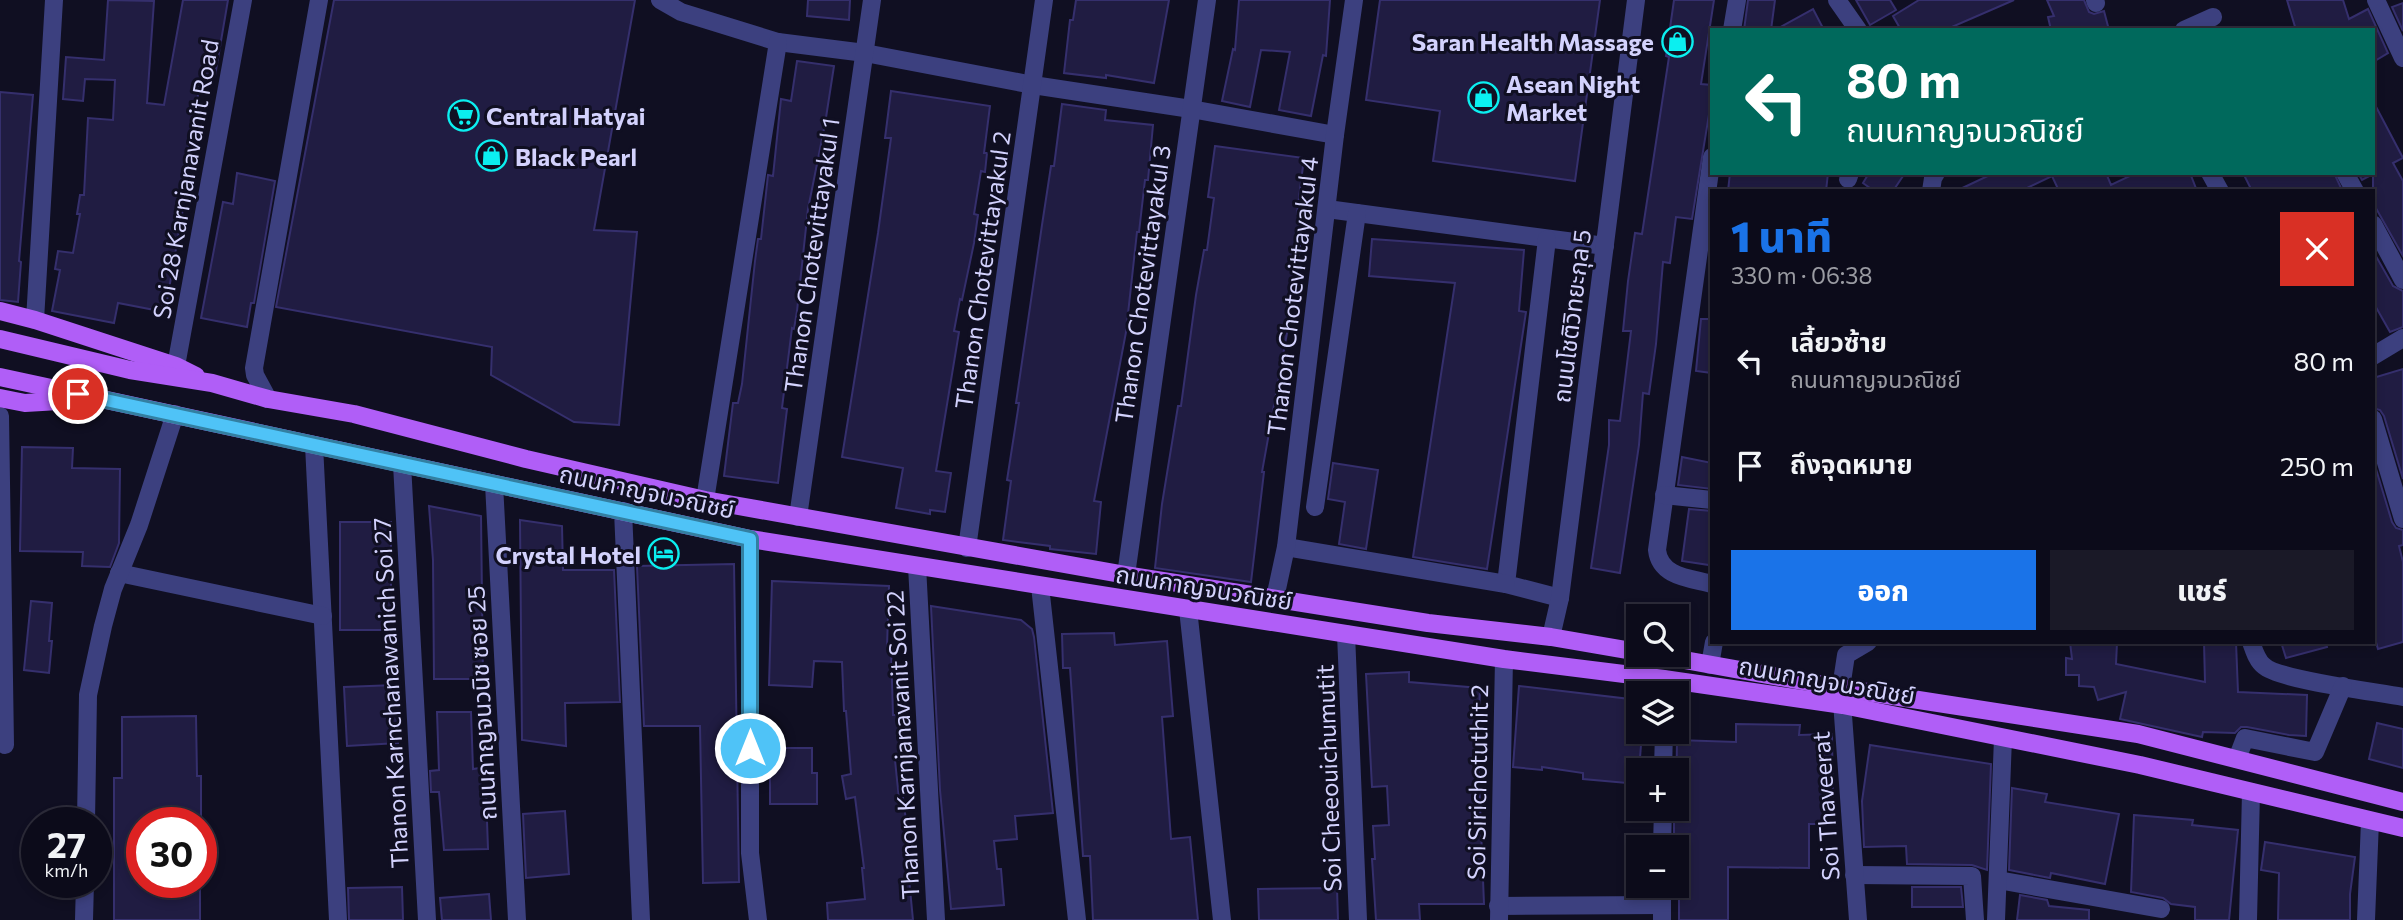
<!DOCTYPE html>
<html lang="th">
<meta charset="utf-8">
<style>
:root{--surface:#0c0b1a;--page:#1a1927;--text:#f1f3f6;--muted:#9a9ba2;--line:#2c2b39;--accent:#1a73e8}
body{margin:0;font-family:Commissioner,"Noto Sans Thai",sans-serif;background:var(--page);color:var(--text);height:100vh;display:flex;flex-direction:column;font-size:26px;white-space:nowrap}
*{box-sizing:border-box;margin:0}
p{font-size:23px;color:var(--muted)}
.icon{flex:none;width:38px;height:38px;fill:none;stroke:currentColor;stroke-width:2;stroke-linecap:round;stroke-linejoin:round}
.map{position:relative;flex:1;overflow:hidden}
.details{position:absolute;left:1710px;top:189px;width:665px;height:455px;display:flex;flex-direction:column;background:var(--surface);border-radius:0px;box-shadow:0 4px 10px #0003,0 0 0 2px var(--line)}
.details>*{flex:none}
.hud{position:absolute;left:1710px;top:28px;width:665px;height:147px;border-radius:0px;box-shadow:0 4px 10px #0003,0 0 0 2px var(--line);background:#00695c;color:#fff;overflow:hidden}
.controls{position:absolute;left:1626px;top:604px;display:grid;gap:14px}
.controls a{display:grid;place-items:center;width:63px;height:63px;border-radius:0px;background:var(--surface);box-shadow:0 4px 10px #0003,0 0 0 2px var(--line);font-size:35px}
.speed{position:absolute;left:21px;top:807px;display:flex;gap:14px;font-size:35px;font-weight:700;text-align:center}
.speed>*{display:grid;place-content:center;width:91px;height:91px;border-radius:50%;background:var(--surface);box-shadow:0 4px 10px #0003,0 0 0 2px var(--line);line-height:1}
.speed small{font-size:18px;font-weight:400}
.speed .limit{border:10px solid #d22;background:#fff;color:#111}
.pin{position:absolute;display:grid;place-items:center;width:60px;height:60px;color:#fff;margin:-30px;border:4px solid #fff;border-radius:50%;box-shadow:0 2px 7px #0007}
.me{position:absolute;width:77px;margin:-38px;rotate:0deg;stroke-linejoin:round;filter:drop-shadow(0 0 5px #0008)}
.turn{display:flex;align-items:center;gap:24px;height:147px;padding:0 21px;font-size:32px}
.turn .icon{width:91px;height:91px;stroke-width:2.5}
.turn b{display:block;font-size:49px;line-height:60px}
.round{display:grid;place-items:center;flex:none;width:74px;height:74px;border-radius:0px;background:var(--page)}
.head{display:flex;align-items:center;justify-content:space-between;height:119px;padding:0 21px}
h1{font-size:42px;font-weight:800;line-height:52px;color:var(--accent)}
.action{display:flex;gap:14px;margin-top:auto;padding:14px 21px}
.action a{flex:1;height:80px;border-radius:0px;background:var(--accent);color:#fff;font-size:28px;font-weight:800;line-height:80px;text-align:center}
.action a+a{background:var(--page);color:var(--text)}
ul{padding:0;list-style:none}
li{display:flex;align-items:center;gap:21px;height:105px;padding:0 21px}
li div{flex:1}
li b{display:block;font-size:26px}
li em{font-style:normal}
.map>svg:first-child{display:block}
.building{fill:#201c42;stroke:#352f6d;stroke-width:2}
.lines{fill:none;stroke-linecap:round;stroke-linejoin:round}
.minor{stroke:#3c407f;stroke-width:18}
.major{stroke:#b05ef7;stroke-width:18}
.route-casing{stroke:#337fa1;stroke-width:18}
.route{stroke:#4fc3f7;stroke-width:12}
.labels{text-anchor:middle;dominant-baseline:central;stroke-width:6;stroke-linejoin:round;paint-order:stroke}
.poi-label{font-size:24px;font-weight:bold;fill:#d3d2fd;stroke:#100f22;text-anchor:start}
.street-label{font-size:24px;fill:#d3d2fd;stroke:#100f22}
</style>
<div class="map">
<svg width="2403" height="920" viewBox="0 0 2403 920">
<rect width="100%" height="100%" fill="#100f22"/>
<g class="building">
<path d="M108,0L154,1L147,103L164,105L183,0H228L215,76L202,74L179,196L185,197L165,312L118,303L114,323L52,311L60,270L55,269L58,251L73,253L80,214H77L80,195H84L88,118L113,120L115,80L85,79L83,101L63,99L66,57L104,60Z"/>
<path d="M334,0H635L594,230L637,232L619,425L574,422L491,375L492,347L276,307Z"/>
<path d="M808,0H850L849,20L807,16Z"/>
<path d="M1076,0H1169L1154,83L1106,75V78L1064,73L1070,20H1073Z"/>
<path d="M1239,0H1330L1326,56L1323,55L1311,116L1279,110L1290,52L1261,50L1250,107L1222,101L1233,49L1235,50Z"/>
<path d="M1380,0H1600L1575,181L1433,161L1440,111L1366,100Z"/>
<path d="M1674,0H1714L1701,84L1712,85V96L1692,219L1676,217L1670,263L1663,262L1656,344L1649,394L1643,393L1639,445L1620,573L1591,568L1609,445V420L1620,421L1631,331H1623L1628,281L1635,233L1642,234L1669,57L1666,56Z"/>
<path d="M1748,0H1775L1771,30H1744Z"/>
<path d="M1856,0H1890L1896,10L1870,25Z"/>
<path d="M1919,0H2014L1945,30H1901L1893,16Z"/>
<path d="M2047,0H2084L2089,12L2094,14L2104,11L2109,30H2051L2048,17L2054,16Z"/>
<path d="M2287,0H2343L2349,19L2368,9L2388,53L2373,62V30H2296Z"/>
<path d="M2403,3V31L2392,7Z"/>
<path d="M1813,9L1824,30H1775Z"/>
<path d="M797,61L834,66L825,124L808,209L797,311L794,329L792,328L782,408L787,409L778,483L724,476L733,403H738L742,384L755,261L758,239H761L768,175L773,176L781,99L791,101Z"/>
<path d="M891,91L990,106L984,153H987L985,172L981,171L974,214L978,215L974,243L962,300L960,299L954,331L959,332L936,471L951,473L945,512L930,510V514L896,508L903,468L842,457L878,233L891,138H885Z"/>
<path d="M0,92L33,95L19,261L21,262L18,302L0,300Z"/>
<path d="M2373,101L2403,158L2393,163L2403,181V256L2373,203V174L2362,180L2358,173H2373Z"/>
<path d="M1062,104L1106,110L1105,120L1153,125L1148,180H1145L1139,232H1137L1126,332L1094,501L1101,502L1096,554L1050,549V546L1003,540L1011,481L1007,480L1019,403H1016L1042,225L1051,166H1054Z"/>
<path d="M1215,146L1304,158L1297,214L1305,215L1293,288H1291L1287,333L1262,472H1264L1251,582L1155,568L1162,504L1178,406H1181L1196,295L1204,250H1207L1214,198L1208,197Z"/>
<path d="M237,173L275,181L254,303H251L247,327L201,318L223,202L233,204Z"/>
<path d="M1730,173H1828L1826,191H1728Z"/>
<path d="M1869,173H1905L1893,191H1874L1863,183Z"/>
<path d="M1994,173H2106L2111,185L2136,173H2190L2197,191H2059L2052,176L2021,191H1956Z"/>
<path d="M2243,173H2334L2342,190L2252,191Z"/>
<path d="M1372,239L1524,250L1519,311L1526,312L1487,569L1413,557L1455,283L1369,276Z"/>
<path d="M2373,251L2393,286L2403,291V327L2390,332L2373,302Z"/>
<path d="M1701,319H1712V373L1696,371Z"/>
<path d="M2403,369V479L2384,416L2380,410L2373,408V378Z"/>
<path d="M22,447L73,448L72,468L120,469L119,543L110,567L82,566L83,552L20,551Z"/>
<path d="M1682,457L1712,463V489L1678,485Z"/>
<path d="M2373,459L2392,522L2396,528L2403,530V545L2399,546L2403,562V642L2378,649L2373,632Z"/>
<path d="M1333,463L1378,470L1366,549L1339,544L1345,502L1328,499Z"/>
<path d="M429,506L481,516L483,679H434L433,560Z"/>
<path d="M1689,509L1712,511L1709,565L1682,561Z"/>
<path d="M520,520L562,526L563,570H614L620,702L565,703L566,746L522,740Z"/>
<rect x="340" y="522" width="51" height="108"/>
<path d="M734,564L739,882L703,883L700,726H644L637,566Z"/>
<path d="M772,581L889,586L887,647H891L893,715H897L901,760H895L899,799L903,798L911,858H907L913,920H828L827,903L865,899L862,868H864L855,797L846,799L842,776L851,774L846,711H844L842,662L814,661L812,687L769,685Z"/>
<path d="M31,601L52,603L49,641H52L49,673L24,670Z"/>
<path d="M931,606L1021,620L1032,629L1034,637L1053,813L1015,816L1017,839L994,841L997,869H1001L1004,905L951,909L940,790Z"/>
<path d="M1114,633L1115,645L1167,641L1173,716L1162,717L1171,839L1190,837L1198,920H1093L1090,856H1083L1070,668H1063L1062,634Z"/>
<path d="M2070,642L2117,643L2116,664L2205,682L2204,642H2236L2238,692L2307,695L2306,736L2289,735L2247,727H2241L2235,733L2203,732L2202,737L2120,719L2126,692L2098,700L2094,687L2079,686V675H2066V658L2072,659Z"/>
<path d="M2281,642H2326L2327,647L2286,658Z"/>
<path d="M1409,672V682L1480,688L1478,755L1484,904H1419L1420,920H1376L1372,859H1375L1373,826L1389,825L1387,786L1372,787L1366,674Z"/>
<path d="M395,685L398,743L347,746L344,687Z"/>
<path d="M1519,686L1638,700V732H1642L1638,784L1583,779V773L1542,767V770L1513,767Z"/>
<path d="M437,712H471L473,769L480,768L481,794L486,793L488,849L444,850L439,792H431L430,771L439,770Z"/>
<path d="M196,716L197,776H201V822H142V882H200V920H114V778H122V717Z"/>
<path d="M2377,723L2403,729V768L2369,759Z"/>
<path d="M1736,724L1800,725L1799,735L1832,734L1833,824H1809V868L1728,867V920H1679V868H1676V847H1674V808H1676L1677,740L1736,742Z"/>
<path d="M1870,745L1991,764L1987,870L1972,865L1907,864L1906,846L1864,847L1862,801Z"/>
<path d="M761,748H812V773H817V804H770V771H761Z"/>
<path d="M2012,788L2047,794L2045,802L2119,814L2105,884L2051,873L2050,878L2009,870Z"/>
<path d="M565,811L569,874L526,878L523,814Z"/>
<path d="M2134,815L2193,820L2192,825L2238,830L2229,920H2195V907L2171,904L2163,898L2131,892Z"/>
<path d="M2265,842L2355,857L2350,894V920H2278L2279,873L2261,870Z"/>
<path d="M402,887L403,920H349L348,888Z"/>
<path d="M1912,887H1961L1963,907H1912Z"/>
<path d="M1337,888L1338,920H1259L1258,889Z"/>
<path d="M489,894L491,920H442L440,898Z"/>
<path d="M2020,895L2047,900L2049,906L2089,910V920H2017Z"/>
</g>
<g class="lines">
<g class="minor">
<path d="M660,0L681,12L778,42L865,53L1033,85L1191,109L1335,135"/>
<path d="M1837,0L1858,30"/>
<path d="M2095,0L2096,3"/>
<path d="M2376,0L2403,58"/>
<path d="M1732,30L1737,0"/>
<path d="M2184,30L2213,17"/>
<path d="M1712,157L1657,550C1660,577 1690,578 1712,584"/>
<path d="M2210,173L2220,191"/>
<path d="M2345,173L2355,191"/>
<path d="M1848,179L1850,173"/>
<path d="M1931,191L1933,178L1936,173"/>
<path d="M1327,209L1605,246"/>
<path d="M2373,224L2403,280"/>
<path d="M1547,239L1506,584L1560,598"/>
<path d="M35,320L54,0"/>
<path d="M2373,356L2403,338"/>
<path d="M176,366L243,0"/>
<path d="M268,399L255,375L254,368L319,0"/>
<path d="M0,416L5,745"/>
<path d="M2373,419L2403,519"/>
<path d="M314,445L338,920"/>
<path d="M402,464L427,920"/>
<path d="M494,484L517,920"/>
<path d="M1664,495L1712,500"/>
<path d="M705,500L778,42"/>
<path d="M1315,507L1357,213"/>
<path d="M623,511L641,920"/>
<path d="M798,517L872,0"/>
<path d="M750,539V853L758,920"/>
<path d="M1286,547L1506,584"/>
<path d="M967,548L1044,0"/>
<path d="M917,566L936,920"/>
<path d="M119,573L323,616"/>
<path d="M1126,575L1207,0"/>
<path d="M1040,586L1077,920"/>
<path d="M1275,598L1286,547L1335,135L1354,0"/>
<path d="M1188,609L1222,920"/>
<path d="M1346,634L1358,920"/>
<path d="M1551,637L1560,598L1636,0"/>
<path d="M2251,642C2254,650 2257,661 2264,666C2279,680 2377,692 2403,697"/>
<path d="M1710,665L1714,642"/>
<path d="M1664,693V679"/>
<path d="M2237,759L2245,738L2315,752L2343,686"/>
<path d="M1663,770L1664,732"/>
<path d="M86,822L88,695L103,626L113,589L139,525L175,414"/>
<path d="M1662,847L1663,808"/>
<path d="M1854,875L1972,876L1975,920"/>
<path d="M1998,880L2161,909"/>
<path d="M1498,906L1662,905"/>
<path d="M84,920L85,882"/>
<path d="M1499,920L1504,659"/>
<path d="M1662,920V886"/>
<path d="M1858,920L1841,688L1846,655L1868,642"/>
<path d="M1996,920L2003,738"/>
<path d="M2248,920L2251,792"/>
<path d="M2366,920L2370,821"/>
</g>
<g class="major">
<path d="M0,311L35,320L176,366L196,376"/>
<path d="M0,339L130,370L212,383L268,399L354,414L526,459L705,500L1126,575L1428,623L1551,637L1638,652"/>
<path d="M0,377L750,539L1504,659L1664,679L1843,705L2140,765L2403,828"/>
<path d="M0,398L25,403L76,400"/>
<path d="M1651,654L1841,688L2138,734L2403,802"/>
</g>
</g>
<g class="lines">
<defs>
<path id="route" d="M78,394L750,539V748"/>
</defs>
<use href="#route" class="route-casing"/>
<use href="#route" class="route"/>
</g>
<defs>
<symbol id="shop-ring" viewBox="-11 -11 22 22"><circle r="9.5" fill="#100f22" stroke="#0beff0" stroke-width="1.5"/><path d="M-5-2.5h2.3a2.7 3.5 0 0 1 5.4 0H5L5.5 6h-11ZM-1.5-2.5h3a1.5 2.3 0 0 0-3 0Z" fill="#0beff0"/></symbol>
<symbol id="supermarket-ring" viewBox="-11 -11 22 22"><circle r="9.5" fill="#100f22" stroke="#0beff0" stroke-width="1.5"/><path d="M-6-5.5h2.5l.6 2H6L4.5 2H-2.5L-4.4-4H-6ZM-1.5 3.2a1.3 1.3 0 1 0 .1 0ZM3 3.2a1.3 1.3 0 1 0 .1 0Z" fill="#0beff0"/></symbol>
<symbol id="hotel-ring" viewBox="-11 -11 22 22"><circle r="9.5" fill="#100f22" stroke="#0beff0" stroke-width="1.5"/><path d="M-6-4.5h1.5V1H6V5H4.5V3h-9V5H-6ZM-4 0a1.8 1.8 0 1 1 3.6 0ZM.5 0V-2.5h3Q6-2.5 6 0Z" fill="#0beff0"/></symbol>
</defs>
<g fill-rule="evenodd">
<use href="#shop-ring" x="1660" y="24" width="35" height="35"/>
<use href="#shop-ring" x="1466" y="80" width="35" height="35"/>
<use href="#supermarket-ring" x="446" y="98" width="35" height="35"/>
<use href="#shop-ring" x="474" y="138" width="35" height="35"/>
<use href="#hotel-ring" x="646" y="536" width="35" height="35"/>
</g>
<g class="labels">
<g class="poi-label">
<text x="1654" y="41" text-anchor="end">Saran Health Massage</text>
<text x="1506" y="83">Asean Night<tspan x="1506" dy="28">Market</tspan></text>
<text x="486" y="115">Central Hatyai</text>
<text x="515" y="156">Black Pearl</text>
<text x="641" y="554" text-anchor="end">Crystal Hotel</text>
</g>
<g class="street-label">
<text transform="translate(185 179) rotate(-80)">Soi 28 Karnjanavanit Road</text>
<text transform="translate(811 255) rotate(-82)">Thanon Chotevittayakul 1</text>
<text transform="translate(982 270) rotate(-82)">Thanon Chotevittayakul 2</text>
<text transform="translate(1142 284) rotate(-82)">Thanon Chotevittayakul 3</text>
<text transform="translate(1292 296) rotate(-83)">Thanon Chotevittayakul 4</text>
<text transform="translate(1571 316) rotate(-83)">ถนนโชติวิทยะกุล 5</text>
<text transform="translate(647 491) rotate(12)">ถนนกาญจนวณิชย์</text>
<text transform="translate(1204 587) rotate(9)">ถนนกาญจนวณิชย์</text>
<text transform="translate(1827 680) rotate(10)">ถนนกาญจนวณิชย์</text>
<text transform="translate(390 693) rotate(-93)">Thanon Karnchanawanich Soi 27</text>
<text transform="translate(481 703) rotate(-93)">ถนนกาญจนวนิช ซอย 25</text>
<text transform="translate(902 745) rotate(-93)">Thanon Karnjanavanit Soi 22</text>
<text transform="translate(1328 778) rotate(-92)">Soi Cheeouichumutit</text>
<text transform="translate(1477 782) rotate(-89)">Soi Sirichotuthit 2</text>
<text transform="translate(1825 806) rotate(-94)">Soi Thaveerat</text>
</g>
</g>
</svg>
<div class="controls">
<a><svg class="icon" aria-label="search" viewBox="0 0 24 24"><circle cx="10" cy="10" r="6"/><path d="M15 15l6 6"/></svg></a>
<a><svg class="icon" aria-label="layers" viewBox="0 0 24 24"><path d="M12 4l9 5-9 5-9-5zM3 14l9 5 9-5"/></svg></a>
<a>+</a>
<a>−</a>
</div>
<div class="speed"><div>27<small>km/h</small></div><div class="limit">30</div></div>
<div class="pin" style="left:78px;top:394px;background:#d93025"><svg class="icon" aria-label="arrive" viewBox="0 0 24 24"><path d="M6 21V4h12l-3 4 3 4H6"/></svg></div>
<svg class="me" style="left:750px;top:748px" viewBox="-20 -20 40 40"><circle r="17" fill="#4fc3f7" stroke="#fff" stroke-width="3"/><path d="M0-11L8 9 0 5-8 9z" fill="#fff"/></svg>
<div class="hud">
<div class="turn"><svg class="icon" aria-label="left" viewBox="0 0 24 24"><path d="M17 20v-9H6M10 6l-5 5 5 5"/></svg><div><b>80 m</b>ถนนกาญจนวณิชย์</div></div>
</div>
<section class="details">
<div class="head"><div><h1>1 นาที</h1><p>330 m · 06:38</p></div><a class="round" style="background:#d93025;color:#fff"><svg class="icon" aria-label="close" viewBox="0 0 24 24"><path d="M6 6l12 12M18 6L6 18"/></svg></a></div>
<ul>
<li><svg class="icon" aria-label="left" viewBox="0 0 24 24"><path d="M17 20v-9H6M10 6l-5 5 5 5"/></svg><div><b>เลี้ยวซ้าย</b><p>ถนนกาญจนวณิชย์</p></div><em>80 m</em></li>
<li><svg class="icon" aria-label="arrive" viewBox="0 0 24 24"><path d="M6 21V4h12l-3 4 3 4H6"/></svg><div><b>ถึงจุดหมาย</b></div><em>250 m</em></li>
</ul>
<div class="action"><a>ออก</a><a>แชร์</a></div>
</section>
</div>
